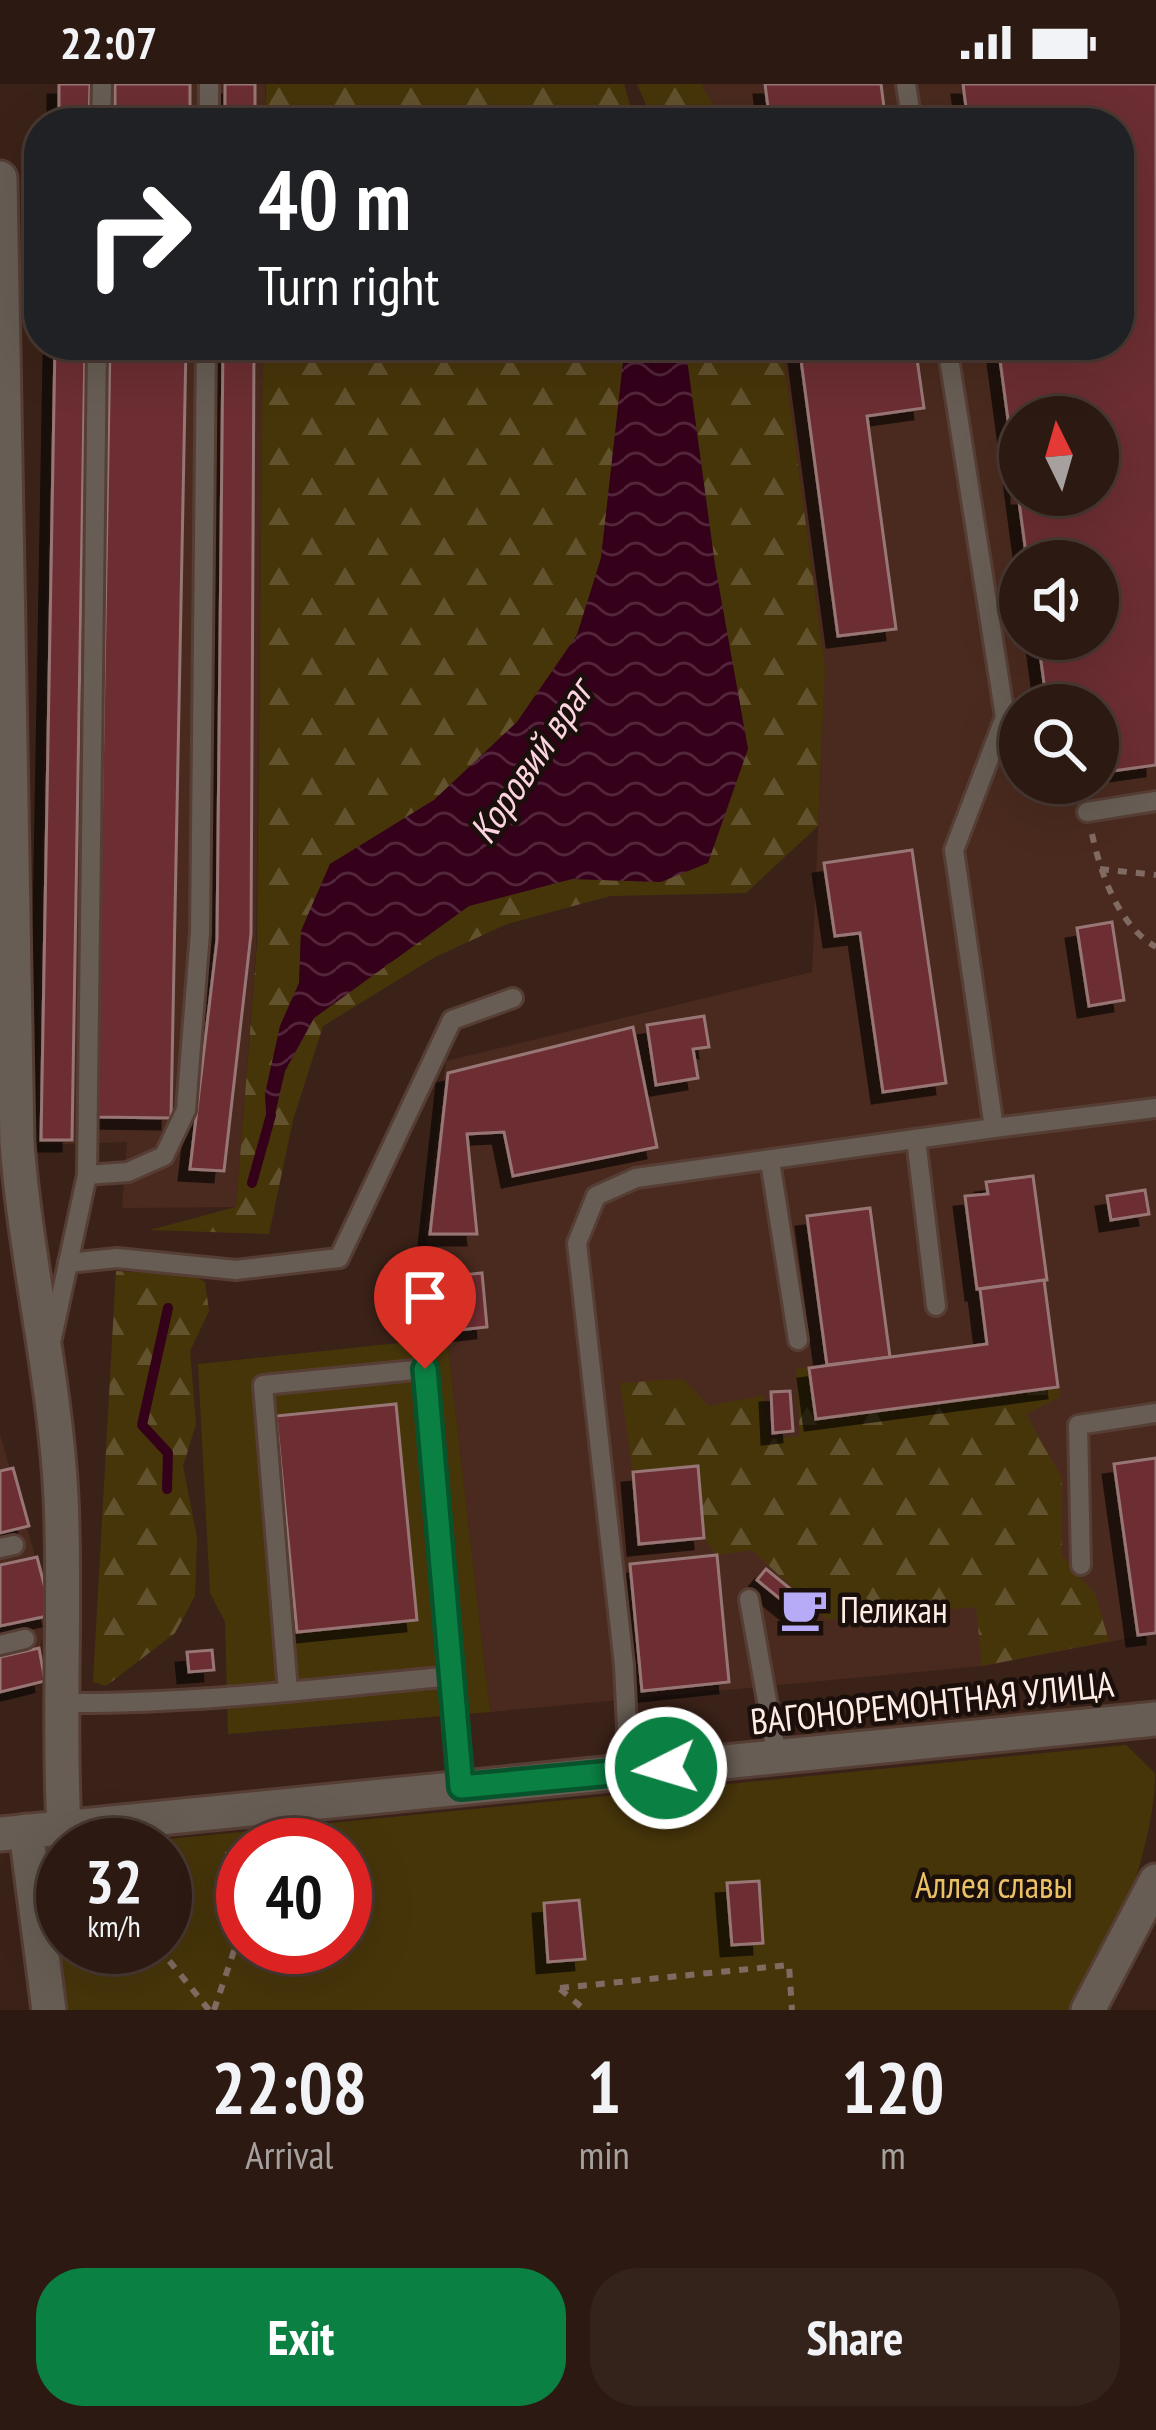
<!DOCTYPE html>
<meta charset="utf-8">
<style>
:root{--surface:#2c1a12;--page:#34231b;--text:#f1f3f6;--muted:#a6a19f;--line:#483832;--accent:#0b8043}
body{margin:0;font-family:"PT Sans Narrow",sans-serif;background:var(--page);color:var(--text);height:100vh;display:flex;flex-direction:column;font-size:45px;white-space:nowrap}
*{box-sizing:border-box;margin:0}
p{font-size:39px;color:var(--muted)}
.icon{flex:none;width:66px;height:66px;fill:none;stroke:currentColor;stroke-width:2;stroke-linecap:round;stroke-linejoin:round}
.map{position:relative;height:1926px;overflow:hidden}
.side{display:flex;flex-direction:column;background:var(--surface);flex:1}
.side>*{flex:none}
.guide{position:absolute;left:24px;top:24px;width:1110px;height:252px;border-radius:48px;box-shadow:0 12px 48px #0002,0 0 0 3px var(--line);background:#202124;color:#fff;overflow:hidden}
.needle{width:78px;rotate:355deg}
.controls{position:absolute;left:999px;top:312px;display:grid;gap:24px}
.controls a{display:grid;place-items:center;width:120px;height:120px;border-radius:50%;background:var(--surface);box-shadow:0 12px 48px #0002,0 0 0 3px var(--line);font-size:60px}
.speed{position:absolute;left:36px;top:1734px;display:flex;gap:24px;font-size:60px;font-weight:700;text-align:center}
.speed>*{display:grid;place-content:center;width:156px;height:156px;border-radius:50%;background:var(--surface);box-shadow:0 12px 48px #0002,0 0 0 3px var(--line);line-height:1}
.speed small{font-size:30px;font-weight:400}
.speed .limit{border:18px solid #d22;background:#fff;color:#111}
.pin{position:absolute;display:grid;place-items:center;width:102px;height:102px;color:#fff;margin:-123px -51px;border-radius:50% 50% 50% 0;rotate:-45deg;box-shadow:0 0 12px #0007}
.pin .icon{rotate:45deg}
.me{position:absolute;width:132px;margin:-66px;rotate:265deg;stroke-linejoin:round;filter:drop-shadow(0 0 9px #0008)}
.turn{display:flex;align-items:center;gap:42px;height:252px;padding:0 36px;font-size:54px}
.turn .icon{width:156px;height:156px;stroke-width:2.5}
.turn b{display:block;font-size:84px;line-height:102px}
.eta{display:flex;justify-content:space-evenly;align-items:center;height:204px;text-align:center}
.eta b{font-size:72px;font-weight:800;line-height:84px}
.button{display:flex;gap:24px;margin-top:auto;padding:24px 36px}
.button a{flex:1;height:138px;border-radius:48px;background:var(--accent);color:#fff;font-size:48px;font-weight:800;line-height:138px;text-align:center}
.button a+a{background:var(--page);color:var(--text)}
.status{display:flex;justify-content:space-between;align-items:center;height:84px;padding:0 60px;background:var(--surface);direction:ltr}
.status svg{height:33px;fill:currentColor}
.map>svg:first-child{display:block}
.built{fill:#4a2a1e;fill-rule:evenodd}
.forest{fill:url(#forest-firs)}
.park{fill:#47350a;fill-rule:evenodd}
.water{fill:url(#water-waves)}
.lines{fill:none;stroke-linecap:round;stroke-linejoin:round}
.stream{stroke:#35001a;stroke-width:10}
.building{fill:#6c2d31;stroke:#987676;stroke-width:3;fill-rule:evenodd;filter:url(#shadow)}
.service-casing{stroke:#563e35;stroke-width:24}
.minor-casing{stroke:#563e35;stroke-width:39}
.tertiary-casing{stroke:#563e35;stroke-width:39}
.path{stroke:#806a61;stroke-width:6;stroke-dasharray:9 9;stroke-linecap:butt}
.service{stroke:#675d54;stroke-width:18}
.minor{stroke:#675d54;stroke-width:33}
.tertiary{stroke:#675d54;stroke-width:33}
.route-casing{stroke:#07532c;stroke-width:30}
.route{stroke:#0b8043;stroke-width:21}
.labels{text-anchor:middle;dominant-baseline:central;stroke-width:9;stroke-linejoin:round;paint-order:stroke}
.poi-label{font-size:36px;fill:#feece5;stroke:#1a0f0a;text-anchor:start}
.street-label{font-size:36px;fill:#feece5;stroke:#1a0f0a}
.park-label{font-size:36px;fill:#ebc166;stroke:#1a0f0a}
.water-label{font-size:39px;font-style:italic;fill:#fcd4e1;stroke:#1a0f0a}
</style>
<div class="status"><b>22:07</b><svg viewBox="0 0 49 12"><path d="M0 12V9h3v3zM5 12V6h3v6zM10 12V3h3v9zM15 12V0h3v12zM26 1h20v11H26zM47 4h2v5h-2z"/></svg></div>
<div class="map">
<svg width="1156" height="1926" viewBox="0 0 1156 1926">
<defs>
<pattern id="forest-firs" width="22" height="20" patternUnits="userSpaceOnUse" patternTransform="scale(3)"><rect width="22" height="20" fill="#47350a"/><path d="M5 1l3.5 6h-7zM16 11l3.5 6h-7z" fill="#63522e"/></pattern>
<pattern id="water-waves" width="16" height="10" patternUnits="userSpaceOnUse" patternTransform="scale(3)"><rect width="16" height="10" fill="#35001a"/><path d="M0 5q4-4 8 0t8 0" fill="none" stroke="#53253b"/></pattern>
<filter id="shadow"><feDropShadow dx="-11" dy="11" stdDeviation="0" flood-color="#0009"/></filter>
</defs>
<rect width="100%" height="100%" fill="#3b2218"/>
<g class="built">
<rect x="57" y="0" width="208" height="39"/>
<path d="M701,0H1156V1549L982,1582L490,1628L447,1254L424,1147L446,977L812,888L825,584L782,261H1119V39H724ZM1020,333H1098V411H1020ZM1020,477H1098V555H1020ZM1020,621H1098V699H1020Z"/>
<path d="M52,261H263L256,867L236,1123L122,1124L127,1058L36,1061Z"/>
<path d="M0,1350L52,1531L39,1564L0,1608Z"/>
</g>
<g class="forest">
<path d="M266,0H624L635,39H265Z"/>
<path d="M637,0H701L724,39H654Z"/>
<path d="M263,261H625L601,474L577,551L517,638L434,716L330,780L301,847L299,899L280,942L265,1010L268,1055L285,987L314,934L469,822L572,795L661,798L748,665L715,481L685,261H782L825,584L818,742L746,809L610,812L507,840L435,873L323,942L293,1036L269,1150L150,1146L236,1123L257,860Z"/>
<path d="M116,1187L192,1191L205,1198L209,1227L190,1267L196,1340L183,1382L197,1454L195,1512L175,1549L106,1602L93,1598Z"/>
<path d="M809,1284L816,1335L1058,1303L1060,1313L1026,1330L1062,1394V1472L1095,1510L1109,1557L982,1582L976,1523L827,1536L752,1466L717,1471L704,1454L698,1382L633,1388L620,1299L683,1295L709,1322L763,1311L768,1355L800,1352L796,1285Z"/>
</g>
<g class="park">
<path d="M447,1254L490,1628L228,1650L225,1538L210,1509L198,1280Z"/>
<path d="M1126,1661L1155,1689C1156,1753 1114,1873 1077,1926H65L53,1812L63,1780V1863H165V1761H107ZM243,1761H345V1863H243Z"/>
</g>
<path class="water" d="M625,261H685L715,481L748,665L708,779L661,798L572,795L469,822L314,934L285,987L268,1060L265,1010L280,942L299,899L301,847L330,780L434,716L517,638L577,551L601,474Z"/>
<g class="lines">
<g class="stream">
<path d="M252,1099L271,1031"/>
<path d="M167,1405L168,1369L142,1341L168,1224"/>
</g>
</g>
<g class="building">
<path d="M59,0H90L89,39H59Z"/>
<rect x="115" y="0" width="75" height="39"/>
<rect x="225" y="0" width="30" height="39"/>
<path d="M765,0H881L886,39H770Z"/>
<path d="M963,0H1156V681L1098,689V621H1047L1038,555H1098V477H1027L998,261H1119V39H968ZM1020,333H1098V411H1020Z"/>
<path d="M55,261H85L72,1056H41Z"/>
<path d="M110,261H186L171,1034L96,1033Z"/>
<path d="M223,261H254L251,850L224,1087L190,1085L217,856Z"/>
<path d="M799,261H915L924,324L867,332L896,545L838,552Z"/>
<path d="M912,766L946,999L883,1008L860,849L835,852L824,779Z"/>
<path d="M1112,838L1124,916L1089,922L1077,844Z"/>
<path d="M704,932L709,963L693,965L698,994L656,1001L647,941Z"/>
<path d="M633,943L657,1063L513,1092L504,1048L467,1050L477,1150H430L448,989Z"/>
<path d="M1033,1092L1047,1196L977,1205L965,1112L988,1110L986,1098Z"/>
<path d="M1145,1106L1149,1130L1111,1136L1107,1112Z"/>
<path d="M870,1124L890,1273L827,1281L807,1132Z"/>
<path d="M482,1189L487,1243L449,1247L444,1193Z"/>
<path d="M1044,1196L1058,1303L816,1335L809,1284L987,1260L980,1205Z"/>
<path d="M790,1307L793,1347L773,1349L771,1308Z"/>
<path d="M396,1320L417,1536L297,1548L276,1332Z"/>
<path d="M1156,1374V1549L1138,1551L1114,1380Z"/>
<path d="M698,1382L704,1454L639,1460L633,1388Z"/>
<path d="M13,1384L29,1442L0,1449V1387Z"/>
<path d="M717,1471L729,1598L642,1607L630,1480Z"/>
<path d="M37,1473L52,1531L0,1542V1481Z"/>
<path d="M766,1485L815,1525L806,1536L757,1496Z"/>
<path d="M39,1564L45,1597L0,1608V1573Z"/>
<path d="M212,1566L214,1586L189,1588L187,1568Z"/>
<path d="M759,1797L763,1859L732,1861L727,1799Z"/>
<path d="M579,1816L585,1875L548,1878L544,1819Z"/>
</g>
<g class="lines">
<defs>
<g id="service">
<path d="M906,0L912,39"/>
<path d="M101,39L102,0"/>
<path d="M209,39V0"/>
<path d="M947,261L1005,633L954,766L994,1044L1156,1024"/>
<path d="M1087,728L1156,717"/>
<path d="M916,1055L936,1222"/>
<path d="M770,1077L798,1256"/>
<path d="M87,1091L128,1088L164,1072L186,1026L200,849L206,261"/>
<path d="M68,1179L117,1174L236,1186L339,1174L452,936L513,914"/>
<path d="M52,1254L87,1091L97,261"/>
<path d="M0,1464L14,1461"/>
<path d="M1081,1481L1078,1341L1156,1329"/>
<path d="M749,1515L777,1673"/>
<path d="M0,1561L25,1555"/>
<path d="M453,1592L462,1703"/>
<path d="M64,1619C194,1620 324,1604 453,1592L425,1285L263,1301L288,1607"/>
<path d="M629,1687L624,1581L577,1159L596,1112L636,1094L994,1044"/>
</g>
<g id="minor">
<path d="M0,94L17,1059C26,1178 55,1293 61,1413C66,1523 58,1633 64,1743"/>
<path d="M26,1747L49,1926"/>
<path d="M1088,1926L1156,1797"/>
</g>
<path id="tertiary" d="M0,1750L1156,1635"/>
</defs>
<use href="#service" class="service-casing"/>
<use href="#minor" class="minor-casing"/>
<use href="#tertiary" class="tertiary-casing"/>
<g class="path">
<path d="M1092,750C1101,791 1119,842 1156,863"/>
<path d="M1100,785L1156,791"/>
<path d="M158,1863L209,1926"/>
<path d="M560,1904L789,1881L792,1926"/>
<path d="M560,1905L585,1926"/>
<path d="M214,1926L240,1849L226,1803L228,1768"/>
</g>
<use href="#service" class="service"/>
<use href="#minor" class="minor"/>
<use href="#tertiary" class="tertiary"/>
</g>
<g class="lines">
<defs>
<path id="route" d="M425,1285L461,1703L666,1684"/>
</defs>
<use href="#route" class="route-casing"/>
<use href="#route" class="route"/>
</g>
<defs>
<symbol id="cafe-bare" viewBox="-9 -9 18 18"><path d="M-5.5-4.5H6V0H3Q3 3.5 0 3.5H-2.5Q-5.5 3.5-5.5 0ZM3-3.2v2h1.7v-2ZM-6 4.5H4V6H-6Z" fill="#b7abf8" stroke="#1a0f0a" stroke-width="2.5" paint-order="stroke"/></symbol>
</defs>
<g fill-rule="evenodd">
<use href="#cafe-bare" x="771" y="1492" width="66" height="66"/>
</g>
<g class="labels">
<g class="poi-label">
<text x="840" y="1525">Пеликан</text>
</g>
<g class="street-label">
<text transform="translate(932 1618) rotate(-6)">ВАГОНОРЕМОНТНАЯ УЛИЦА</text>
</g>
<g class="park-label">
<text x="994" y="1800">Аллея славы</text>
</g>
<g class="water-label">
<text transform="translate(530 677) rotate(-56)">Коровий враг</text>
</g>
</g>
</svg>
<div class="controls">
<a><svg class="needle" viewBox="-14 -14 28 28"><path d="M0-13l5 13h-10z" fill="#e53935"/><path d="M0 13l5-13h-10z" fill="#a6a19f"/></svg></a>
<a><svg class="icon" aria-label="sound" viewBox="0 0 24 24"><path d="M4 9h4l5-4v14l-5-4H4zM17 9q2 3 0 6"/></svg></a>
<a><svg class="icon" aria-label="search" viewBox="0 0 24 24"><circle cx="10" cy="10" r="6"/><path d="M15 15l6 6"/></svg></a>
</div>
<div class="speed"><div>32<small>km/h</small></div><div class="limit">40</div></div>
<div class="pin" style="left:425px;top:1285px;background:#d93025"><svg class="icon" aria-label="arrive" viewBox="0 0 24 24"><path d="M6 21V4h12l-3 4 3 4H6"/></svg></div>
<svg class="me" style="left:666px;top:1684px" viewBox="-20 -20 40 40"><circle r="17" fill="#0b8043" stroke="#fff" stroke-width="3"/><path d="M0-11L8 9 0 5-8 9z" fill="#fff"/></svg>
<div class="guide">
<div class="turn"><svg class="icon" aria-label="right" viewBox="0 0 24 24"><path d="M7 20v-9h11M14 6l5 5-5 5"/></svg><div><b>40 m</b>Turn right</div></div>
</div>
</div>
<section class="side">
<div class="eta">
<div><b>22:08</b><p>Arrival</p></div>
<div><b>1</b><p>min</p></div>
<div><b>120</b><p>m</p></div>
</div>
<div class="button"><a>Exit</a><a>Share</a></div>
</section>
